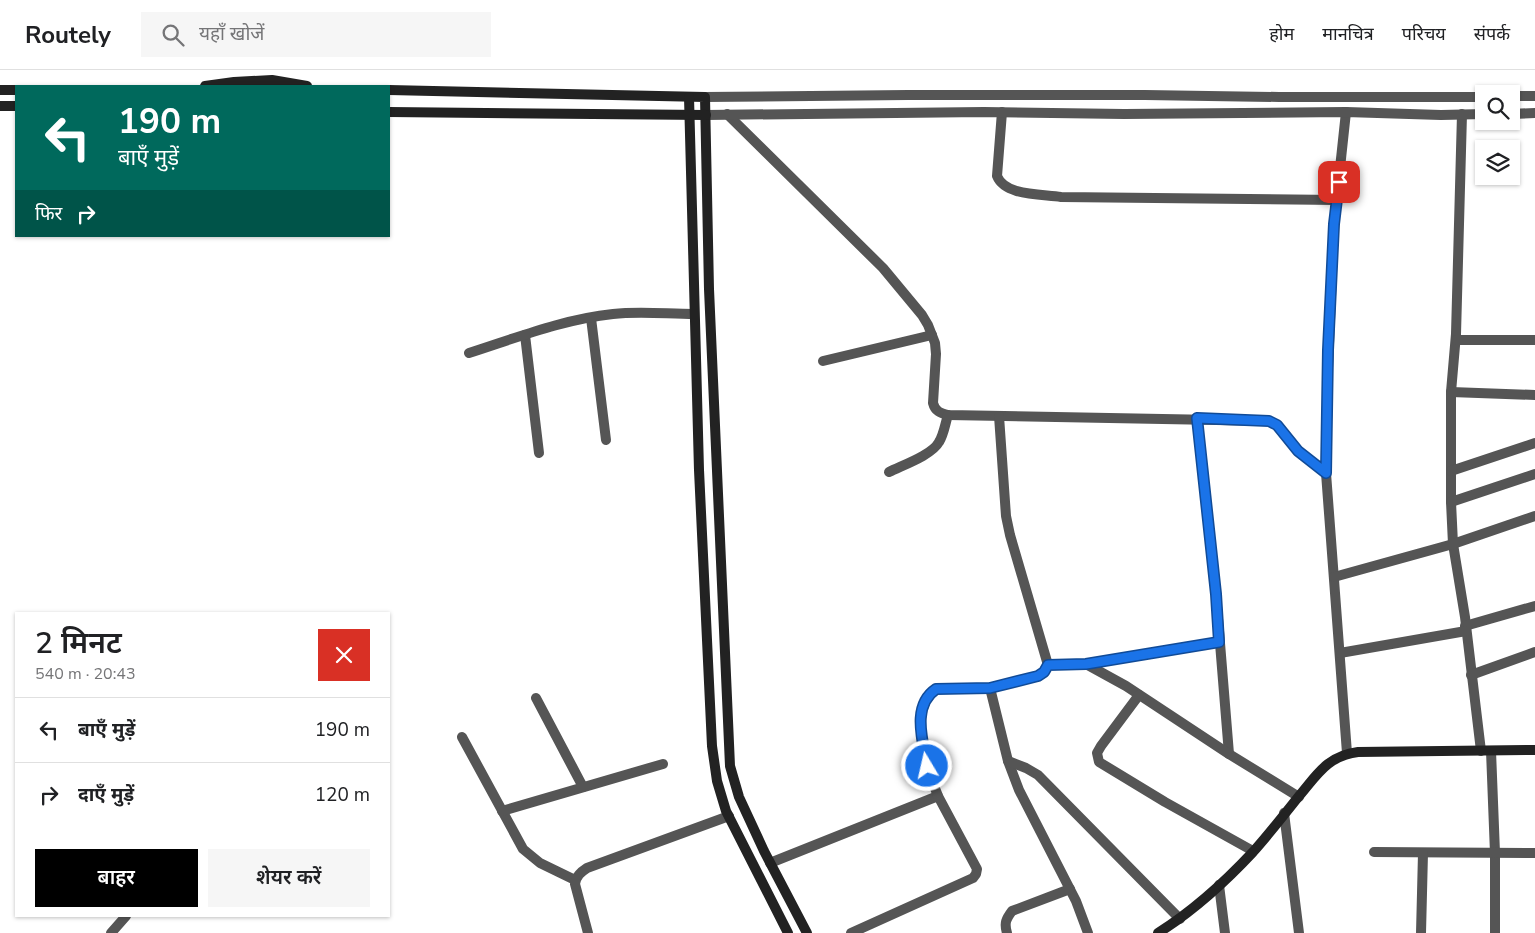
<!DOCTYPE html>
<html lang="hi">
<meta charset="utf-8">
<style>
:root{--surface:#fff;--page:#f6f6f6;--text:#202124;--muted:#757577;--line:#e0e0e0;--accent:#000}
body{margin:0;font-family:"Nunito Sans","Noto Sans Devanagari",sans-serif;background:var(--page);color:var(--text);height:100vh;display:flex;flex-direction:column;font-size:19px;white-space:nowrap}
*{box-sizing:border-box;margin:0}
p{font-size:16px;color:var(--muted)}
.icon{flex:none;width:28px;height:28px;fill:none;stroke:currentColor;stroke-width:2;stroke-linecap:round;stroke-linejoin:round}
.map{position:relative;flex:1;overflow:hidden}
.drawer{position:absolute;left:15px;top:542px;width:375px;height:305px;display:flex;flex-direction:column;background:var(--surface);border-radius:0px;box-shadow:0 1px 4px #0004}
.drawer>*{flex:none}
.top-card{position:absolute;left:15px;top:15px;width:375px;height:152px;border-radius:0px;box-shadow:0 1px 4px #0004;background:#00695c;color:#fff;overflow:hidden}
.buttons{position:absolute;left:1475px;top:15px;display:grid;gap:10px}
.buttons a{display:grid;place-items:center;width:45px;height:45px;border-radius:0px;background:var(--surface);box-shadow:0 1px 4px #0004;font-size:25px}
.pin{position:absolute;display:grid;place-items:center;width:42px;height:42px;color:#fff;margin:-21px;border-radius:10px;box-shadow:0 2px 8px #0006}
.me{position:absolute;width:55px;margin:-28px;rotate:351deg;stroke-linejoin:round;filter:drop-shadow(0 0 4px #0008)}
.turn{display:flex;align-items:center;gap:18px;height:105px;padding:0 20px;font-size:22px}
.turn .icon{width:65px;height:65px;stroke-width:2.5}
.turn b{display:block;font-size:35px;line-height:42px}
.then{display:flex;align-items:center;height:48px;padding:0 20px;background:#0003;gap:10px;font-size:19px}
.round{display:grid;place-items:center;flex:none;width:52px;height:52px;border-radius:0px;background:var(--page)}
.overview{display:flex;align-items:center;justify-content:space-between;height:85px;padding:0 20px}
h1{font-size:30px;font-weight:600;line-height:38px}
.action{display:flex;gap:10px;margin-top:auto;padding:10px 20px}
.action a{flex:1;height:58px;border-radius:0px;background:var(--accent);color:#fff;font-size:20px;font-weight:600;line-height:58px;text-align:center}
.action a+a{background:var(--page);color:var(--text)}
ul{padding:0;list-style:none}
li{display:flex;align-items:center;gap:15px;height:65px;padding:0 20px;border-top:1px solid var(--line)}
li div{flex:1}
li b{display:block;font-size:19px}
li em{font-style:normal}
header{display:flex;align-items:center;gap:30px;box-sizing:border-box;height:70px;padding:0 25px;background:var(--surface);border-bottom:1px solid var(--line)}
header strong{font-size:24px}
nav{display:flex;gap:28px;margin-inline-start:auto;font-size:18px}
.search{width:350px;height:45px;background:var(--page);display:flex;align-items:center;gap:12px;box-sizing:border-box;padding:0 18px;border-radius:0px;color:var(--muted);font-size:19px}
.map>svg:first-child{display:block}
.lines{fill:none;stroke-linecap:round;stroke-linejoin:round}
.street{stroke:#555;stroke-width:10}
.secondary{stroke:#222;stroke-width:10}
.route-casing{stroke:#114b97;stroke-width:12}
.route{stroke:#1a73e8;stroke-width:9}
</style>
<header>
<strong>Routely</strong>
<div class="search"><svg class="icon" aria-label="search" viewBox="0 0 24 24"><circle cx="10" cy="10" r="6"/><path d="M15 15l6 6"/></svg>यहाँ खोजें</div>
<nav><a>होम</a><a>मानचित्र</a><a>परिचय</a><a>संपर्क</a></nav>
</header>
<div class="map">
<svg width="1535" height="863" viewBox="0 0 1535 863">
<rect width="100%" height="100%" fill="#fff"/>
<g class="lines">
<g class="street">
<path d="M1511,26H1535"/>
<path d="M705,27L908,25H1145L1279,27H1484"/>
<path d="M1002,42L997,106C1005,126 1041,124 1061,127L1338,130"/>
<path d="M1346,42L1334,154L1328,298L1326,403L1347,683"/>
<path d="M727,44L883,198L922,245L928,255L935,273L936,284L933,333C935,341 940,343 948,345L1269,351L1277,355L1298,381L1326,403"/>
<path d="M1462,44L1456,264L1451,322V432L1453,474L1465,547L1481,681"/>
<path d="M1511,44L1535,43"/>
<path d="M706,45L984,42L1124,44L1346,42L1441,45L1484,44"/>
<path d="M591,248L606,370"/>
<path d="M525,265L539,383"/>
<path d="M1456,270H1535"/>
<path d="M469,283C516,268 564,249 613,244C640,241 667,244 694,244"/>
<path d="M823,291L932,265"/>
<path d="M1451,322L1535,325"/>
<path d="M999,346L1006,446L1010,465L1048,595L1044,602L1038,606L990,618L1008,691L1019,720L1076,831L1088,863"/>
<path d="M1197,348L1216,524L1229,684"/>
<path d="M1451,401L1535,373"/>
<path d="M889,402C903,395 932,385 939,372C944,364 945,354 948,345"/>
<path d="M1451,432L1535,404"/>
<path d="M1334,507L1453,474L1535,446"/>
<path d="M1465,556L1535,536"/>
<path d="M1340,583L1466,561"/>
<path d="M1086,594L1219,572"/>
<path d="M1048,595L1086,594L1126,616L1229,684L1299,727"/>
<path d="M1471,605L1535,582"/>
<path d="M1139,625L1101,676L1097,683L1099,692L1165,732L1253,781"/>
<path d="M536,628L583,717"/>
<path d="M462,667L523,779L540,793L575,810"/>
<path d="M1491,681L1495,783V863"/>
<path d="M1008,691L1026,698L1038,705L1180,849"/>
<path d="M502,741L663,694"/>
<path d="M1284,743L1299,863"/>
<path d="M1374,782L1535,783"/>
<path d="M770,793L938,726"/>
<path d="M1219,815L1225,863"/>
<path d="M111,863L126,846"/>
<path d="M588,863L575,814C576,806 581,802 587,798L729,746"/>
<path d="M851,863L973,808L976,804L977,799L938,726C927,699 907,639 936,619L990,618"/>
<path d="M1007,863C1004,853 1006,849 1012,841L1070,819"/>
<path d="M1421,863L1423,783"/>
</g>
<g class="secondary">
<path d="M205,16L234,12L272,10L307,16"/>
<path d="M0,20H16"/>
<path d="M389,20L705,27L709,219L730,696L739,727L764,781L807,863"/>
<path d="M689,27L699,400L712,676L717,711L726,741L788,863"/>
<path d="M0,36H16"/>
<path d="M389,42L706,45"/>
<path d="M1158,863C1193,841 1225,812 1253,782C1269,764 1284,745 1299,726C1317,705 1327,686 1358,682L1535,680"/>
</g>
</g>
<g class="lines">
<defs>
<path id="route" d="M927,696C923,671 911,636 936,619L990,618L1038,606L1044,602L1048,595L1086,594L1219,572L1216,524L1197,348L1269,351L1277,355L1298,381L1326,403L1328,280L1334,154L1339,112"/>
</defs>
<use href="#route" class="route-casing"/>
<use href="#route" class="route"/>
</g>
</svg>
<div class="buttons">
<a><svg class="icon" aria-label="search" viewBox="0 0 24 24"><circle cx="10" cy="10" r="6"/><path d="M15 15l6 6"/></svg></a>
<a><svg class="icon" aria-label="layers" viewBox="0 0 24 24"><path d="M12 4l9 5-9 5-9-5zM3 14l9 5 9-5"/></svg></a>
</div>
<div class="pin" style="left:1339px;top:112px;background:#d93025"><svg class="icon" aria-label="arrive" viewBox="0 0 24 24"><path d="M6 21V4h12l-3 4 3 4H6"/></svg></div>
<svg class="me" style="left:927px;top:696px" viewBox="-20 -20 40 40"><circle r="17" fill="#1a73e8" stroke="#fff" stroke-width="3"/><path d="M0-11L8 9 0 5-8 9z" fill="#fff"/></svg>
<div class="top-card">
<div class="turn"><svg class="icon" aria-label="left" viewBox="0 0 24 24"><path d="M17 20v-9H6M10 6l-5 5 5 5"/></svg><div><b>190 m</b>बाएँ मुड़ें</div></div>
<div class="then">फिर<svg class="icon" aria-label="right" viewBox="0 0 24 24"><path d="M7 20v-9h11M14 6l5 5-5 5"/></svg></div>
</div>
<section class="drawer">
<div class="overview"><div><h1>2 मिनट</h1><p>540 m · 20:43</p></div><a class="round" style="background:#d93025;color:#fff"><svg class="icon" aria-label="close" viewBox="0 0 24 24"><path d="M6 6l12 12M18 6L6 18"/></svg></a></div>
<ul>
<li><svg class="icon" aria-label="left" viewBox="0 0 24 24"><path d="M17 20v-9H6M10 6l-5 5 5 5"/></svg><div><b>बाएँ मुड़ें</b></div><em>190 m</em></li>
<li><svg class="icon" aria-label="right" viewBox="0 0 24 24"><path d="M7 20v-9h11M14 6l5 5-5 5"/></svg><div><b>दाएँ मुड़ें</b></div><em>120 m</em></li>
</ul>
<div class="action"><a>बाहर</a><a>शेयर करें</a></div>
</section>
</div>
